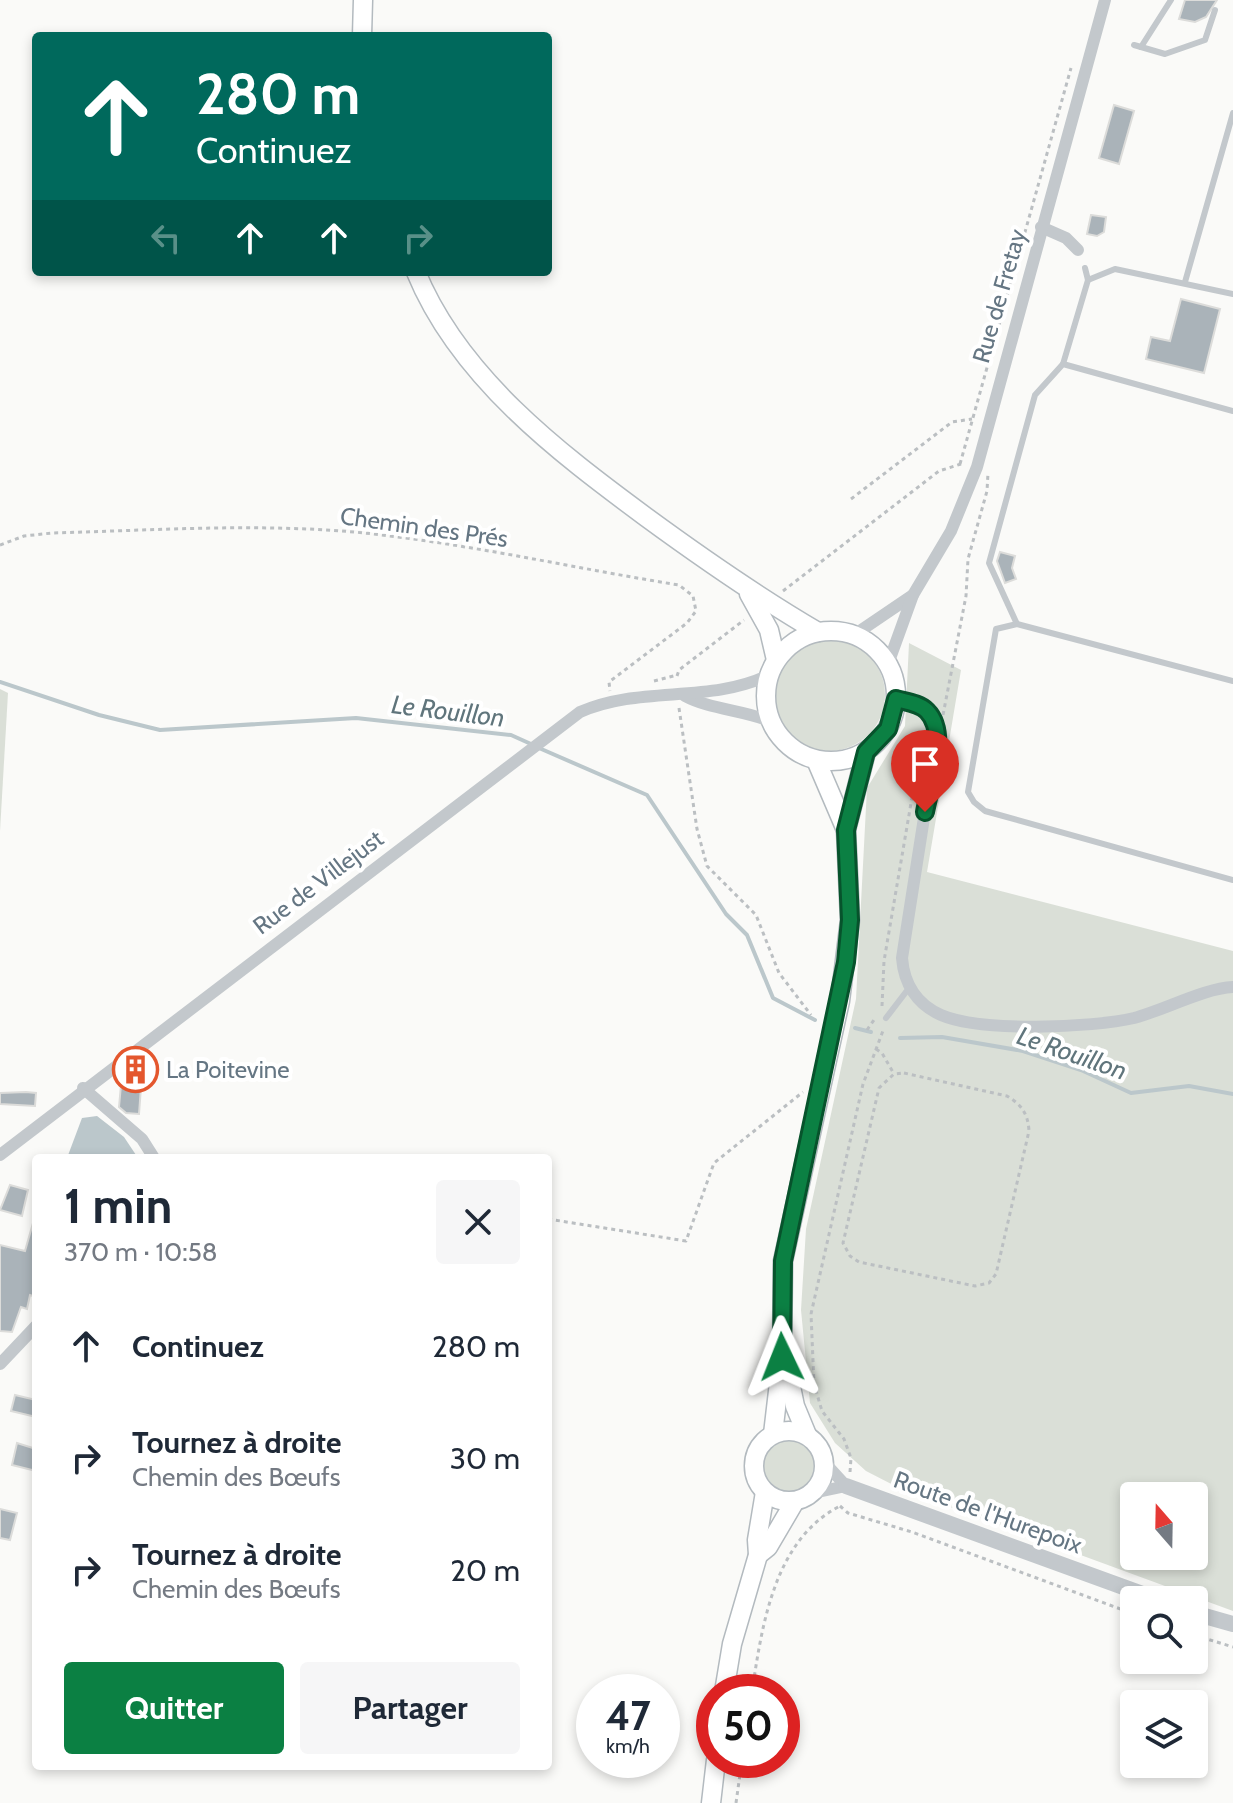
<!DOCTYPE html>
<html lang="fr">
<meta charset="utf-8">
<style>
:root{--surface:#fff;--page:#f6f6f7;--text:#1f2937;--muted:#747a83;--accent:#0b8043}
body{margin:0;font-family:Cabin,sans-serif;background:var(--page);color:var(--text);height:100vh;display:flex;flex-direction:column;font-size:30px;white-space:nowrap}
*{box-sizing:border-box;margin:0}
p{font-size:26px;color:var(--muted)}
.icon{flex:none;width:44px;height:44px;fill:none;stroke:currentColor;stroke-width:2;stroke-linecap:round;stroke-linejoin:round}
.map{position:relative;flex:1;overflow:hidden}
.panel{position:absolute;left:32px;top:1154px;width:520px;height:616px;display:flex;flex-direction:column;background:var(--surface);border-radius:8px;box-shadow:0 4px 12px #0003}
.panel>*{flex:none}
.hud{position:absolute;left:32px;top:32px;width:520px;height:244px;border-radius:8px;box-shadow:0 4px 12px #0003;background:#00695c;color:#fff;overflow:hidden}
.needle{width:52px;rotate:340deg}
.fabs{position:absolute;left:1120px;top:1482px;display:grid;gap:16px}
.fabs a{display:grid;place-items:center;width:88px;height:88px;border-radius:8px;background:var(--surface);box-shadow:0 4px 12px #0003;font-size:40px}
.speed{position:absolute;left:576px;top:1674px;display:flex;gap:16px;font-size:40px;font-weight:700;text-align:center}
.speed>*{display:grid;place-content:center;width:104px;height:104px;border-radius:50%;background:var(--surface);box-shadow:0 4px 12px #0003;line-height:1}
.speed small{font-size:20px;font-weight:400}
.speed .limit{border:12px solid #d22;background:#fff;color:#111}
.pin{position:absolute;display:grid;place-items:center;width:68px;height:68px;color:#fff;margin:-82px -34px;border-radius:50% 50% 50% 0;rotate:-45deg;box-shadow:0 0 8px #0007}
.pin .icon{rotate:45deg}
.me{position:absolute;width:88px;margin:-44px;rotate:358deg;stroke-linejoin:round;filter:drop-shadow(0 0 6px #0008)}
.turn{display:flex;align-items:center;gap:28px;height:168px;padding:0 32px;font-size:36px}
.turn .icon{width:104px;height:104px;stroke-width:2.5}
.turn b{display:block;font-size:56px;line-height:68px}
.lanes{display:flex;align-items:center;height:76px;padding:0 32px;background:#0003;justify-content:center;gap:40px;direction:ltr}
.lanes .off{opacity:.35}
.round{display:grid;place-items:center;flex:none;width:84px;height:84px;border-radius:8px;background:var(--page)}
.overview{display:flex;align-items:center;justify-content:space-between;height:136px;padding:0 32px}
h1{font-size:48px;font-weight:700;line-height:60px}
.action{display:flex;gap:16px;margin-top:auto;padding:16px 32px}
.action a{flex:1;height:92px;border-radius:8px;background:var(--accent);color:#fff;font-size:32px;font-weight:700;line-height:92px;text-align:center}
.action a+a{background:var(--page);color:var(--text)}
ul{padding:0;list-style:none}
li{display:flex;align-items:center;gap:24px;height:112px;padding:0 32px}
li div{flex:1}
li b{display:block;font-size:30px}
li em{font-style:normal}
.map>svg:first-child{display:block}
.green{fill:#dadfd7;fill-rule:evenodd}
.water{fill:#bbc7cb}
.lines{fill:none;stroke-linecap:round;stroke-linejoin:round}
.stream{stroke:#bbc7cb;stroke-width:4}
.building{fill:#aab3b9;stroke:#dcdcda;stroke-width:2}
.secondary-casing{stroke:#b3babf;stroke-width:21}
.path{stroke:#bbbfc2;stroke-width:3;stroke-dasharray:4 4;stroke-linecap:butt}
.service{stroke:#c3c8cc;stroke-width:6}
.minor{stroke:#c3c8cc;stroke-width:12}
.tertiary{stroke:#c3c8cc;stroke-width:16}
.secondary{stroke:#fff;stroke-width:18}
.route-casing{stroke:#07532c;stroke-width:20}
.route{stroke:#0b8043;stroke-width:14}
.labels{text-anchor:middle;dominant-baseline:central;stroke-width:8;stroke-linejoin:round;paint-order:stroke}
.street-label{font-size:24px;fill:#657683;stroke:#fff}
.poi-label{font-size:24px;fill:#657683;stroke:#fff;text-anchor:start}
.water-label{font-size:26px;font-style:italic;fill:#60757c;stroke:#fff}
</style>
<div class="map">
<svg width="1233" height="1803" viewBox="0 0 1233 1803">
<rect width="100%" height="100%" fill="#fafaf8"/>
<g class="green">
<circle cx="829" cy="695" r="56"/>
<path d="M909,643L961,670L927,872L1233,951V1611L901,1489L866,1471L835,1443L810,1403L801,1310L806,1229L856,999L867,788L905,726ZM1134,1496H1194V1556H1134Z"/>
<path d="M0,689L8,693L0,831Z"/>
<circle cx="788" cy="1466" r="28"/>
</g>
<path class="water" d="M97,1116L124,1137L138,1158H67L82,1118Z"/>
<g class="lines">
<g class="stream">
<path d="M0,682L99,715L160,730L356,718L511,735L531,744"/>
<path d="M539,748L647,795L726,914L747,935L773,998L815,1020"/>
<path d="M855,1028L871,1032"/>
<path d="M900,1038L942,1037L1023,1051L1081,1070L1131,1093L1189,1086L1233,1094"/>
</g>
</g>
<g class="building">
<path d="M1185,0H1217L1206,17L1195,22L1179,19Z"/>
<path d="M1114,105L1134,111L1119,164L1099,158Z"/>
<path d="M1091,215L1106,217L1104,232L1097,236L1087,234Z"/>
<path d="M1181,299L1220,309L1204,373L1146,359L1151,337L1170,341Z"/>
<path d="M1000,552L1015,556L1012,568L1016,579L1005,583L997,561Z"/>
<path d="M121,1085L141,1087L139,1114L126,1113L119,1107Z"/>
<path d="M26,1092L36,1093L35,1106L0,1104V1093Z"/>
<path d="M10,1185L28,1190L22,1216L0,1210Z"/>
<path d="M33,1223L36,1224V1297L30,1295L27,1309L21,1307L12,1332L0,1331V1245L25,1251Z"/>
<path d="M15,1395L36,1400V1417L11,1411Z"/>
<path d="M17,1443L36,1449V1471L12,1465Z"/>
<path d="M0,1509L17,1513L10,1540L0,1538Z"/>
</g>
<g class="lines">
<defs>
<g id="secondary">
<path d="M362,36L363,0"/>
<path d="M416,272C459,377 558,452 646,517C702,558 758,597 818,632"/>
<path d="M749,594L769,630L776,660"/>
<circle cx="831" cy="696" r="65"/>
<path d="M816,760L846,830"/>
<path d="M787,1367L795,1406L807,1435"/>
<circle cx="789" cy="1466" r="35"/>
<path d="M773,1434L782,1357L783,1261L840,1001L850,920L846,830L866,752"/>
<path d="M758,1555L768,1547L795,1501"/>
<path d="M724,1692L732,1644L758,1555L757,1540L765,1492"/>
<path d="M711,1803L716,1760"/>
</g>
</defs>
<use href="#secondary" class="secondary-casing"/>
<g class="path">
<path d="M960,464L1071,68"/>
<path d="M851,499L952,422L972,419"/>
<path d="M0,545L24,536L52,533C166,530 284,521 398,537C492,549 585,570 679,585L693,596L696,611L687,623L609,682L610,691"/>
<path d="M783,591L939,471L961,464"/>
<path d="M677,676L679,670L744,620"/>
<path d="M654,681L677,675"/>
<path d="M679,708L697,829L707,866L756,915L779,973L811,1015"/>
<path d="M943,715L966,596L968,559L987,491L988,473"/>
<path d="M882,1006L884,961L923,733"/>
<path d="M867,1030L876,1017"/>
<path d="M876,1049L882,1053L894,1074"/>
<path d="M904,1073L1007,1096C1022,1105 1028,1114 1029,1131L996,1274L989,1283L975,1286L859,1262L850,1256L843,1243L879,1088L894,1074Z"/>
<path d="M548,1219L686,1241L714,1163L803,1092"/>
<path d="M850,1472L851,1458L844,1439L822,1411L814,1384L811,1314L863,1084L884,1028"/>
<path d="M840,1506L848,1513L912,1532L1134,1614"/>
<path d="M1194,1635L1233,1647"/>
<path d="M752,1692C762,1625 774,1540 840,1506"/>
<path d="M736,1803L742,1760"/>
</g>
<g class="service">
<path d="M1134,45L1141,47L1171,0"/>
<path d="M1141,47L1165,54L1205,40L1215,10"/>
<path d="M1088,280L1115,269L1233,294"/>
<path d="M1185,282L1233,113"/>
<path d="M1063,364L1088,280L1085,268"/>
<path d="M1017,624L989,563L1035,395L1063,364L1233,411"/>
<path d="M1233,681L1017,624L996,629L968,792L974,802L985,811L1233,880"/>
<path d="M886,1018L909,988"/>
</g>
<g class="minor">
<path d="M1041,227L1066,238L1078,250"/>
<path d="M854,635L913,595"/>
<path d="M888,664L913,595L951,531L977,467L1105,0"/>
<path d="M685,696C709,709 742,710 770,721"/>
<path d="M896,699L929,712L937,735L902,958C904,983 916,1004 941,1015C980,1032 1092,1028 1134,1018C1164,1010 1205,988 1233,987"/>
<path d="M83,1088L142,1139L154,1158"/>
<path d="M0,1155L580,712C641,685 709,704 769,675"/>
<path d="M0,1364L36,1326"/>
<path d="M813,1493L846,1486L825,1463"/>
</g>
<g class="tertiary">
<path d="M846,1486L1159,1600"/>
<path d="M1194,1613L1233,1624"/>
</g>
<use href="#secondary" class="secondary"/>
</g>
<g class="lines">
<defs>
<path id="route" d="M782,1357L783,1261L846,962L850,920L846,830L866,752L888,729L896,699C906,702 919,703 927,711C949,733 930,785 925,812"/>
</defs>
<use href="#route" class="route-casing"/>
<use href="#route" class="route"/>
</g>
<defs>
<symbol id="building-ring" viewBox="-11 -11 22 22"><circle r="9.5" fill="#fff" stroke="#e4572e" stroke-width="1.5"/><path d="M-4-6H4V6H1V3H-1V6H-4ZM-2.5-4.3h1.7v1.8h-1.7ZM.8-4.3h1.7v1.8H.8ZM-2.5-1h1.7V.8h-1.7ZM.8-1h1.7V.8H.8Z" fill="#e4572e"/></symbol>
</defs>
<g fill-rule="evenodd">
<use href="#building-ring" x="110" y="1044" width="51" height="51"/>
</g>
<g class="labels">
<g class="street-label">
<text transform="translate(999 296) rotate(-74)">Rue de Fretay</text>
<text transform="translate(424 527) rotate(8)">Chemin des Prés</text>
<text transform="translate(318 882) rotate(-37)">Rue de Villejust</text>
<text transform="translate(988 1512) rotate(20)">Route de l'Hurepoix</text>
</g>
<g class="poi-label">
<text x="166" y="1069">La Poitevine</text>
</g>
<g class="water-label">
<text transform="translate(448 711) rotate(7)">Le Rouillon</text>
<text transform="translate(1072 1053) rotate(19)">Le Rouillon</text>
</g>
</g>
</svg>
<div class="fabs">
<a><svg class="needle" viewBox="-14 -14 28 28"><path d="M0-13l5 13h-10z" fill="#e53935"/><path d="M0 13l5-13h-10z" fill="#747a83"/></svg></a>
<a><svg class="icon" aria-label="search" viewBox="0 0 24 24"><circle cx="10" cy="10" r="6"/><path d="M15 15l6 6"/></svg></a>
<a><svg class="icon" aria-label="layers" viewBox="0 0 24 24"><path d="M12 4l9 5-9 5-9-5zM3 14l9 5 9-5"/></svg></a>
</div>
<div class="speed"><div>47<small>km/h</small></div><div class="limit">50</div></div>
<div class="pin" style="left:925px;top:812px;background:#d93025"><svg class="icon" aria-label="arrive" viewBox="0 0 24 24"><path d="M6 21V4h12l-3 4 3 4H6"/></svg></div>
<svg class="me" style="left:782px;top:1357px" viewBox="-20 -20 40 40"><path d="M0-17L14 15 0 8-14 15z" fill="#0b8043" stroke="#fff" stroke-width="4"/></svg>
<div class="hud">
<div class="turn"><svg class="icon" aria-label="ahead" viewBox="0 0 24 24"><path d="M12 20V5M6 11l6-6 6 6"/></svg><div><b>280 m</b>Continuez</div></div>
<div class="lanes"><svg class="icon off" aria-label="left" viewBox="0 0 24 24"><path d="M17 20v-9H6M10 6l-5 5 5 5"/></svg><svg class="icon" aria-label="ahead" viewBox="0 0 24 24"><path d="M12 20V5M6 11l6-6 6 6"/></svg><svg class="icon" aria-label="ahead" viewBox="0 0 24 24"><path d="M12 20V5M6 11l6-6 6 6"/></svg><svg class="icon off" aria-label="right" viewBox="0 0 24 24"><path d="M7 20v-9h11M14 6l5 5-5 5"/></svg></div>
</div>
<section class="panel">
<div class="overview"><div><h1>1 min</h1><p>370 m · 10:58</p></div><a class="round"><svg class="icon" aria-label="close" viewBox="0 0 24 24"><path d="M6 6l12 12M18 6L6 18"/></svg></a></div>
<ul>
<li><svg class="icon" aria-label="ahead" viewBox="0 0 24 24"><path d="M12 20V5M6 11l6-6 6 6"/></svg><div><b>Continuez</b></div><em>280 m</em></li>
<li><svg class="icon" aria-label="right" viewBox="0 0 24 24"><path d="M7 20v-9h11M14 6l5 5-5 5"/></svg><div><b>Tournez à droite</b><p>Chemin des Bœufs</p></div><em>30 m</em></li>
<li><svg class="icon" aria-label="right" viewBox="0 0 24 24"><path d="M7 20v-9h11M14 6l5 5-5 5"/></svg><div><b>Tournez à droite</b><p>Chemin des Bœufs</p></div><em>20 m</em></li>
</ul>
<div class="action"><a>Quitter</a><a>Partager</a></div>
</section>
</div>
